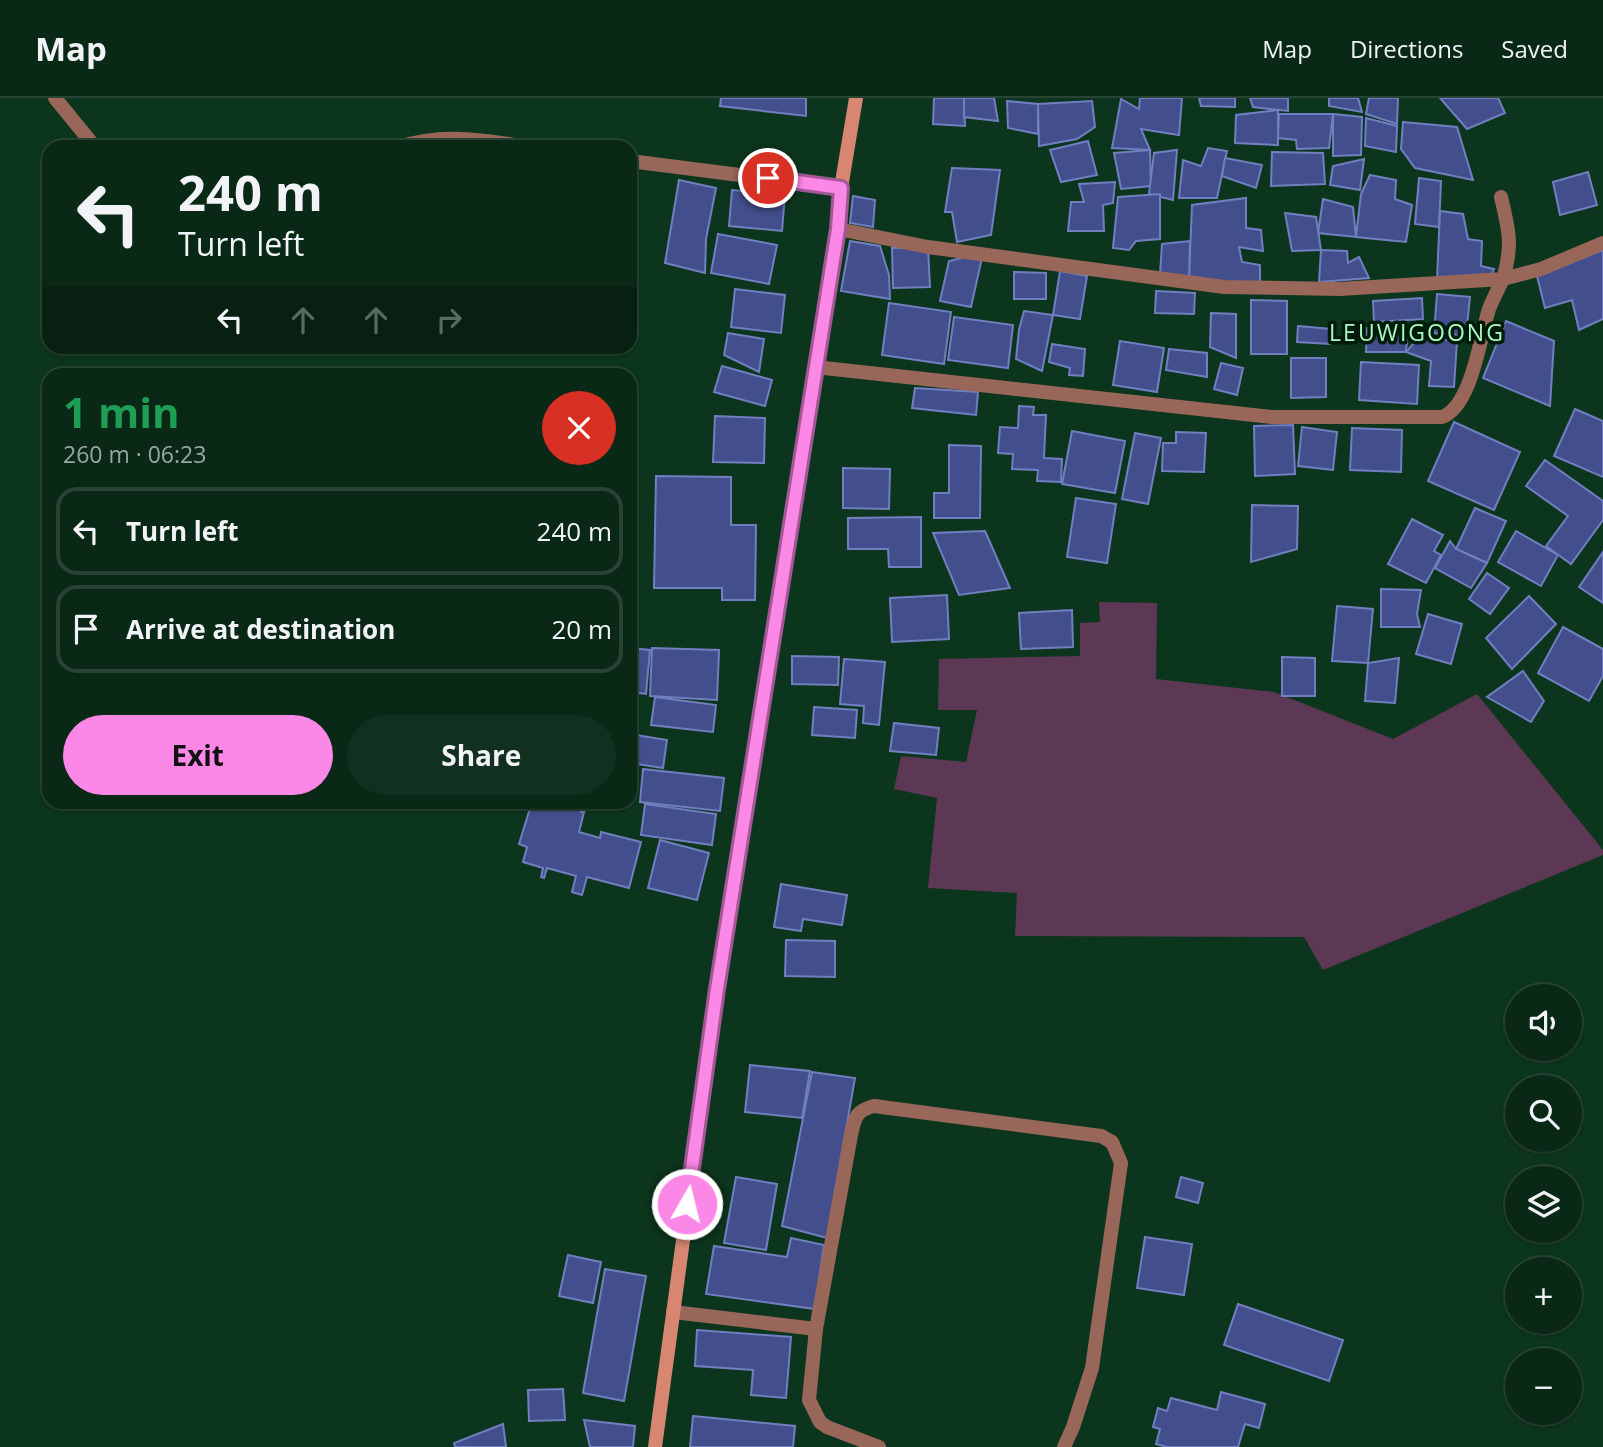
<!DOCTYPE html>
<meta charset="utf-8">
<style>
:root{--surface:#092816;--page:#12301f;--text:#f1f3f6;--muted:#99a6a1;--line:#294435;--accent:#fb87e6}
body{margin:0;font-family:"Open Sans",sans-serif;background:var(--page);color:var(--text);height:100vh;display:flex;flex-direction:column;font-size:26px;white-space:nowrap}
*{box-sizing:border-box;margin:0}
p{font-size:23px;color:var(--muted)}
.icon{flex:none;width:38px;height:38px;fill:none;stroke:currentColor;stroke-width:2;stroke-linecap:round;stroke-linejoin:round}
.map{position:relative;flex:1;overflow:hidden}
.panel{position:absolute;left:42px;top:270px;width:595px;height:441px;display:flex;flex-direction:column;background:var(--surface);border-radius:21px;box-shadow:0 2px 5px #0004,0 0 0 2px var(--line)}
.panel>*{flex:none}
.banner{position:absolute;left:42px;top:42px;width:595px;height:214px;border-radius:21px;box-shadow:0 2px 5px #0004,0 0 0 2px var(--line);background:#092816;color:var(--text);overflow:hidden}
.controls{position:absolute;left:1505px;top:886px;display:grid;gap:14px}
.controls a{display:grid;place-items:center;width:77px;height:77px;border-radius:50%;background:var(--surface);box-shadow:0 2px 5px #0004,0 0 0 2px var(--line);font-size:35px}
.pin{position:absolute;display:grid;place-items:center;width:60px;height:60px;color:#fff;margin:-30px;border:4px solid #fff;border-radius:50%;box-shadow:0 2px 7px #0007}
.me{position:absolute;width:77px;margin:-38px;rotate:8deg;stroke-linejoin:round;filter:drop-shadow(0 0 5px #0008)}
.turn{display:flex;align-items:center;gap:24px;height:147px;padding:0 21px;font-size:32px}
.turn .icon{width:91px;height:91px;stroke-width:2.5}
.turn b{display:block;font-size:49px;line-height:60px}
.lanes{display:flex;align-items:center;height:66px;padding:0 21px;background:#0003;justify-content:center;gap:35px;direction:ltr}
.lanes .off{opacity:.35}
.round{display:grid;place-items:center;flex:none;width:74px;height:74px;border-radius:37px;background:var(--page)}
.head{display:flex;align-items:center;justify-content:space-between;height:119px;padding:0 21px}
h1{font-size:42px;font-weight:700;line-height:52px;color:#1e9e55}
.action{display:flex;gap:14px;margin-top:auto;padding:14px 21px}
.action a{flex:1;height:80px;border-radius:42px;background:var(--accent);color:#111;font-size:28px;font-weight:700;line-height:80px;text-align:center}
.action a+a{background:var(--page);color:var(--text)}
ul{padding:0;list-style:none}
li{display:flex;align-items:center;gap:21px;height:88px;margin:0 14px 10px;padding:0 7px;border:4px solid var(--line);border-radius:21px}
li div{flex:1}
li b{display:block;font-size:26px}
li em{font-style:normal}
header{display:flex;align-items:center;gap:42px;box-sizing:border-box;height:98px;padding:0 35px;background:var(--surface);border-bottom:2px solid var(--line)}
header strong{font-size:33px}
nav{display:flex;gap:38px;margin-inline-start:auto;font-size:24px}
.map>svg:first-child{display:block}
.green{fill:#5d3855}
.building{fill:#434e8c;stroke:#717fc1;stroke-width:2}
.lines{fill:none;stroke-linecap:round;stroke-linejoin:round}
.minor{stroke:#99665a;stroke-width:14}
.secondary{stroke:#d78672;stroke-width:14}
.route-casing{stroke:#a35896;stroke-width:18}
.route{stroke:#fb87e6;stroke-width:12}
.labels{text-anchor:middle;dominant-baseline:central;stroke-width:7;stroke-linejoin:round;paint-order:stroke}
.quarter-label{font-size:23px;letter-spacing:2px;fill:#abf7c4;stroke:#001b09}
</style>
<header>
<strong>Map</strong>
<nav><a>Map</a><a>Directions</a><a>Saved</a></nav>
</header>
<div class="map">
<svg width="1603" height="1349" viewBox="0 0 1603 1349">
<rect width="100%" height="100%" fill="#0c351d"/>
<path class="green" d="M1099,504L1157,505L1156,581L1274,594L1393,641L1477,596L1603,752V757L1323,872L1304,839L1015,838L1017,795L928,790L937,700L894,691L901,658L966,664L977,612H938L939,561L1080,558V525L1100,524Z"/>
<g class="building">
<path d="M721,0H806V18L720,8Z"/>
<path d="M934,0H964L965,28L933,26Z"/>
<path d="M964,0H994L998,23L964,19Z"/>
<path d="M1140,0H1182L1179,37L1141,31L1150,52L1112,50L1121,1L1139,11Z"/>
<path d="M1199,0H1235V9L1201,8Z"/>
<path d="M1250,0H1288V13L1253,9Z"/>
<path d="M1329,0H1358L1362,14L1329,8Z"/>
<path d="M1369,0H1398L1397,26L1366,16Z"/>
<path d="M1440,0H1498L1505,15L1467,31Z"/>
<path d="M1007,3L1038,6V36L1008,30Z"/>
<path d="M1092,3L1095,29L1077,41L1039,48L1038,6Z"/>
<path d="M1278,12V47L1235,45L1236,17Z"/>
<path d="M1279,16H1333L1329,50L1297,51L1296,42L1278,40Z"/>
<path d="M1333,16L1362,19L1361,57L1333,58Z"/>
<path d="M1366,20L1397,28L1396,54L1365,48Z"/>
<path d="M1403,24L1457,29L1473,82L1415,70L1401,51Z"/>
<path d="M1088,43L1097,77L1061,84L1050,52Z"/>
<path d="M1208,50L1227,53L1217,100H1179L1183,62L1201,68Z"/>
<path d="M1150,52L1151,88L1121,91L1114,55Z"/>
<path d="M1177,52L1173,102L1149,96L1154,55Z"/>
<path d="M1272,54L1323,55L1325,86L1271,88Z"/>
<path d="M1225,60L1262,67L1256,90L1222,78Z"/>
<path d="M1364,61L1360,92L1330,87L1333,68Z"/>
<path d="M952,70L1000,72L991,137L957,144L952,114H945Z"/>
<path d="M1588,74L1597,107L1560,117L1553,84Z"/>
<path d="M1370,77L1396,82L1395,101L1412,107L1406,144L1356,139L1361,96Z"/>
<path d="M1419,80L1441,83L1439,129L1415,126Z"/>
<path d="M679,82L716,90L706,141L705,175L665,165Z"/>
<path d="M1115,84L1113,105L1103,107L1104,133H1068L1071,104H1084L1079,86Z"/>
<path d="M732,92L785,97L782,133L729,128Z"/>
<path d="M1160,96V141L1136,143L1129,152L1113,150L1118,99Z"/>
<path d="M853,98L875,102L873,129L850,125Z"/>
<path d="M1246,100V130L1261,132L1263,153L1239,149L1242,164L1260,167V190L1189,181L1192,107Z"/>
<path d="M1323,101L1353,109L1356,139L1318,135Z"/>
<path d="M1440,113L1463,116L1468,141L1482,143L1481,168L1494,171L1490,181H1437Z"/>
<path d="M1285,115L1316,119L1321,152L1292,153Z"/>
<path d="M718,136L777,147L769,186L711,175Z"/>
<path d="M850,143L880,148L889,177L890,201L841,193Z"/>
<path d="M1190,143L1189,181L1160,177L1162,146Z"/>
<path d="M928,149L930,189L893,190L892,150Z"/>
<path d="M1321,152L1347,153L1348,165L1359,159L1369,180L1319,184Z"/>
<path d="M1603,152V221L1579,232L1572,202L1545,210L1537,178Z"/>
<path d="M983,155L971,209L940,203L949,163Z"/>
<path d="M1060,173L1087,178L1080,221L1053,217Z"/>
<path d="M1014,174L1046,175V201H1014Z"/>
<path d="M735,191L785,197L781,235L731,229Z"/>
<path d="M1156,193L1195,195L1194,216L1155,215Z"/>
<path d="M1437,196L1470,199L1466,238L1434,235Z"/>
<path d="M1422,200L1423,221L1374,224L1373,203Z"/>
<path d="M1251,202L1287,203V256H1251Z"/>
<path d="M889,205L951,214L944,266L882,257Z"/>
<path d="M1024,213L1053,217L1042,273L1016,261L1019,232Z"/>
<path d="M1211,215L1236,216V260L1210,249Z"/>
<path d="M954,219L1013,227L1008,270L948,262Z"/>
<path d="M1506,223L1554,243L1550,308L1483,280Z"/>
<path d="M1298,228L1331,231L1330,246L1297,244Z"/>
<path d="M1367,230L1408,232L1406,254H1366Z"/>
<path d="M728,235L764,241L759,274L724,257Z"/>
<path d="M1419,239L1457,243L1454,289L1429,288L1431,263L1406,254Z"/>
<path d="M1120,243L1164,250L1157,294L1113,287Z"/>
<path d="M1052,246L1085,251L1083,278L1069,277L1070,270L1049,264Z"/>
<path d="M1169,251L1207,255V279L1166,272Z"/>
<path d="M1291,260H1326V299L1291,300Z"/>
<path d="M1361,264L1419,267L1417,306L1359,302Z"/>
<path d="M1221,265L1243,270L1237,297L1214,291Z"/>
<path d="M722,268L772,282L765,308L714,294Z"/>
<path d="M915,290L978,294L976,317L912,310Z"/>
<path d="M1019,308L1034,309L1033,317H1046L1044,360L1062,361L1061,384L1037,383L1038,372L1012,371L1013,356L998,355L1000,329L1018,330Z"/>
<path d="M1575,311L1603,323V379L1554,358Z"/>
<path d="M715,318L765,320L764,365L713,364Z"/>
<path d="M1454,324L1520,354L1494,412L1428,383Z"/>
<path d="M1293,327L1295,376L1255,378L1254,328Z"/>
<path d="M1302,329L1337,334L1333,372L1298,368Z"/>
<path d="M1352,330L1402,332L1401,374L1350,372Z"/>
<path d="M1072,333L1125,343L1115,395L1062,386Z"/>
<path d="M1176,334L1206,335L1204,374L1162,373L1163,345H1176Z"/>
<path d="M1135,335L1161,340L1148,406L1122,401Z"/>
<path d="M949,347L981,348L980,420H934V395H949Z"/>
<path d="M1545,362L1603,403V422L1571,466L1546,448L1568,418L1526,388Z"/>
<path d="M843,370L890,371L889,411L843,410Z"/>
<path d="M656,378L731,379V427H756L755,502H722V490H654Z"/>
<path d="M1076,400L1116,406L1107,465L1067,459Z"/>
<path d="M1252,407L1298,408L1297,451L1251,464Z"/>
<path d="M1475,410L1506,423L1487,465L1456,451Z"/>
<path d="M921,419V469H889L888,451H848V420Z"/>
<path d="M1412,421L1443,437L1434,453L1441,457L1426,485L1388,466Z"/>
<path d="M985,433L1010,490L959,497L933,435Z"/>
<path d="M1516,433L1558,457L1541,488L1498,464Z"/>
<path d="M1450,443L1456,451L1487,465L1471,490L1435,470Z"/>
<path d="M1603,454V505L1579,489Z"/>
<path d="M1487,475L1509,490L1490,516L1469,501Z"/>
<path d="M1381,491L1421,492L1417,516L1420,529H1381Z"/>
<path d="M947,497L949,541L892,544L890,500Z"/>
<path d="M1529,498L1556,526L1512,571L1486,540Z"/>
<path d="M1337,508L1373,511L1368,565L1332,563Z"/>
<path d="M1072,512L1073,549L1021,551L1019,515Z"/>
<path d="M1428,516L1462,526L1451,566L1416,556Z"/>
<path d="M1563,529L1603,551V578L1589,603L1538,575Z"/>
<path d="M630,550L650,552L646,596L630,594Z"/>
<path d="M652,550L719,552L717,602L650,598Z"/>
<path d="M792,558L839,559L838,587L792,586Z"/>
<path d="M1282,559L1315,560V598H1282Z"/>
<path d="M1399,560L1395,605L1365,603L1368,565Z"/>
<path d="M844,561L885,564L879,627L863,625L864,608L840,606Z"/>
<path d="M1523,573L1544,603L1531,624L1487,599Z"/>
<path d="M655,599L716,607L713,634L651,627Z"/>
<path d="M814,609L857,612L855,640L812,637Z"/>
<path d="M894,625L939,630L936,657L890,653Z"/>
<path d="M630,636L667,642L663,670L630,665Z"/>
<path d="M643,671L724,680L720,713L640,704Z"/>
<path d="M532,704H584L581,714H584L579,734L600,740L601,734L641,744L629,790L587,779L582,797L572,794L576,778L547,770L544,780L541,779L543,770L523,764L527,749L519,746Z"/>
<path d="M645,706L716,716L712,747L641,737Z"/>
<path d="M660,742L709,755L697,802L648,790Z"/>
<path d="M781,786L847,797L842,827L803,821L801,833L774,829Z"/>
<path d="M786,842L835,843V879L785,878Z"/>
<path d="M750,967L810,973L802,1020L745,1014Z"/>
<path d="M812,974L855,980L827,1140L782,1128Z"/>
<path d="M736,1079L777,1086L766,1152L724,1145Z"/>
<path d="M1181,1079L1203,1085L1198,1105L1176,1099Z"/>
<path d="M1145,1139L1192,1146L1184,1197L1137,1190Z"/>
<path d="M791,1140L824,1147L815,1211L706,1196L714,1148L787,1159Z"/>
<path d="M568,1157L601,1164L593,1205L559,1198Z"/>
<path d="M605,1171L646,1178L624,1303L583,1295Z"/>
<path d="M1238,1206L1343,1242L1329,1283L1224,1247Z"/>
<path d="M697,1232L791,1239L786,1300L751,1297L753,1272L695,1268Z"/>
<path d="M563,1291L565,1322L529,1323L528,1292Z"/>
<path d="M1221,1294L1265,1306L1259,1330L1245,1326L1238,1349H1167L1156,1346L1160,1331L1153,1329L1158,1310L1167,1313L1171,1300L1217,1312Z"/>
<path d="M693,1318L795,1328L793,1349H690Z"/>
<path d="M584,1322L635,1328L633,1349H590Z"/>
<path d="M503,1326L506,1349H455L454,1345Z"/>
</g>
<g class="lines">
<g class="minor">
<path d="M55,0L95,49"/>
<path d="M400,49C444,34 485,43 530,49"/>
<path d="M630,63L841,90"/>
<path d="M838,131L928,149L1224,189L1340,191L1503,181C1513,148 1509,132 1501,99"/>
<path d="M815,269L1272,319H1442C1472,308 1480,239 1489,211C1493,201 1498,191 1503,181L1541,171L1603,145"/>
<path d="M673,1214L816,1231"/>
<path d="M879,1349L827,1329L820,1324L809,1302L816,1231L851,1037C855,1020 855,1013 874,1008L1101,1038L1112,1044L1121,1065L1092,1270L1073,1329L1064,1349"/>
</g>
<path class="secondary" d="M655,1349L717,891L838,131L841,90L856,0"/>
</g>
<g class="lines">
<defs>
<path id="route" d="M687,1106L717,891L838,131L841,90L768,80"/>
</defs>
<use href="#route" class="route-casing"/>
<use href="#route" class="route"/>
</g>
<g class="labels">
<g class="quarter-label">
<text x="1417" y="234">LEUWIGOONG</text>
</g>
</g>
</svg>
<div class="controls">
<a><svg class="icon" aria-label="sound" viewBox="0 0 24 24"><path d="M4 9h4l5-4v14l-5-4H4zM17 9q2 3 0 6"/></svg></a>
<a><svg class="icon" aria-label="search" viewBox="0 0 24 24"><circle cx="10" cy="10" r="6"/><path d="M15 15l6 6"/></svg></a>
<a><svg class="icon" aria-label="layers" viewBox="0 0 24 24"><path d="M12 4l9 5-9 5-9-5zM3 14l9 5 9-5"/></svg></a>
<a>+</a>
<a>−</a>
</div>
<div class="pin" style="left:768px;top:80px;background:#d93025"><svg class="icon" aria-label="arrive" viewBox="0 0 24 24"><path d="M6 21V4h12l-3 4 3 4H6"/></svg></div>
<svg class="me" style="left:687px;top:1106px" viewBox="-20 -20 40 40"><circle r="17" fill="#fb87e6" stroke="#fff" stroke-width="3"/><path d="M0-11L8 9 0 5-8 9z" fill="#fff"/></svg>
<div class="banner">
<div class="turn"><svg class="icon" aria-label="left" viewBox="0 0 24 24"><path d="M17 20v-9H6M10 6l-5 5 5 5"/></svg><div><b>240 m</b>Turn left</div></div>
<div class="lanes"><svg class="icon" aria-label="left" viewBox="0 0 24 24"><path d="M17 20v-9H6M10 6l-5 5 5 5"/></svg><svg class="icon off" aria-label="ahead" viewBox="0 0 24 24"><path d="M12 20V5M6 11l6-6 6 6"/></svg><svg class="icon off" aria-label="ahead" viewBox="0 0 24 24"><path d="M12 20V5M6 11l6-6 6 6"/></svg><svg class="icon off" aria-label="right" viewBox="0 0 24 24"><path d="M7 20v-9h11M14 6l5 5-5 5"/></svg></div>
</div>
<section class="panel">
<div class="head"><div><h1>1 min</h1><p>260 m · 06:23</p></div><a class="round" style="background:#d93025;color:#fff"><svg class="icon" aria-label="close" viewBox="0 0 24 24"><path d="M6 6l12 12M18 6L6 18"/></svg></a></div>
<ul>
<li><svg class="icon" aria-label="left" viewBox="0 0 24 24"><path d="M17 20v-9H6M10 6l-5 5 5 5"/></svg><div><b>Turn left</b></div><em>240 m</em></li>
<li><svg class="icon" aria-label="arrive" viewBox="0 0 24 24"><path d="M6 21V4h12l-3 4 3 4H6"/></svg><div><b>Arrive at destination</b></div><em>20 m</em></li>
</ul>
<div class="action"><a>Exit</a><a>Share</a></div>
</section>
</div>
